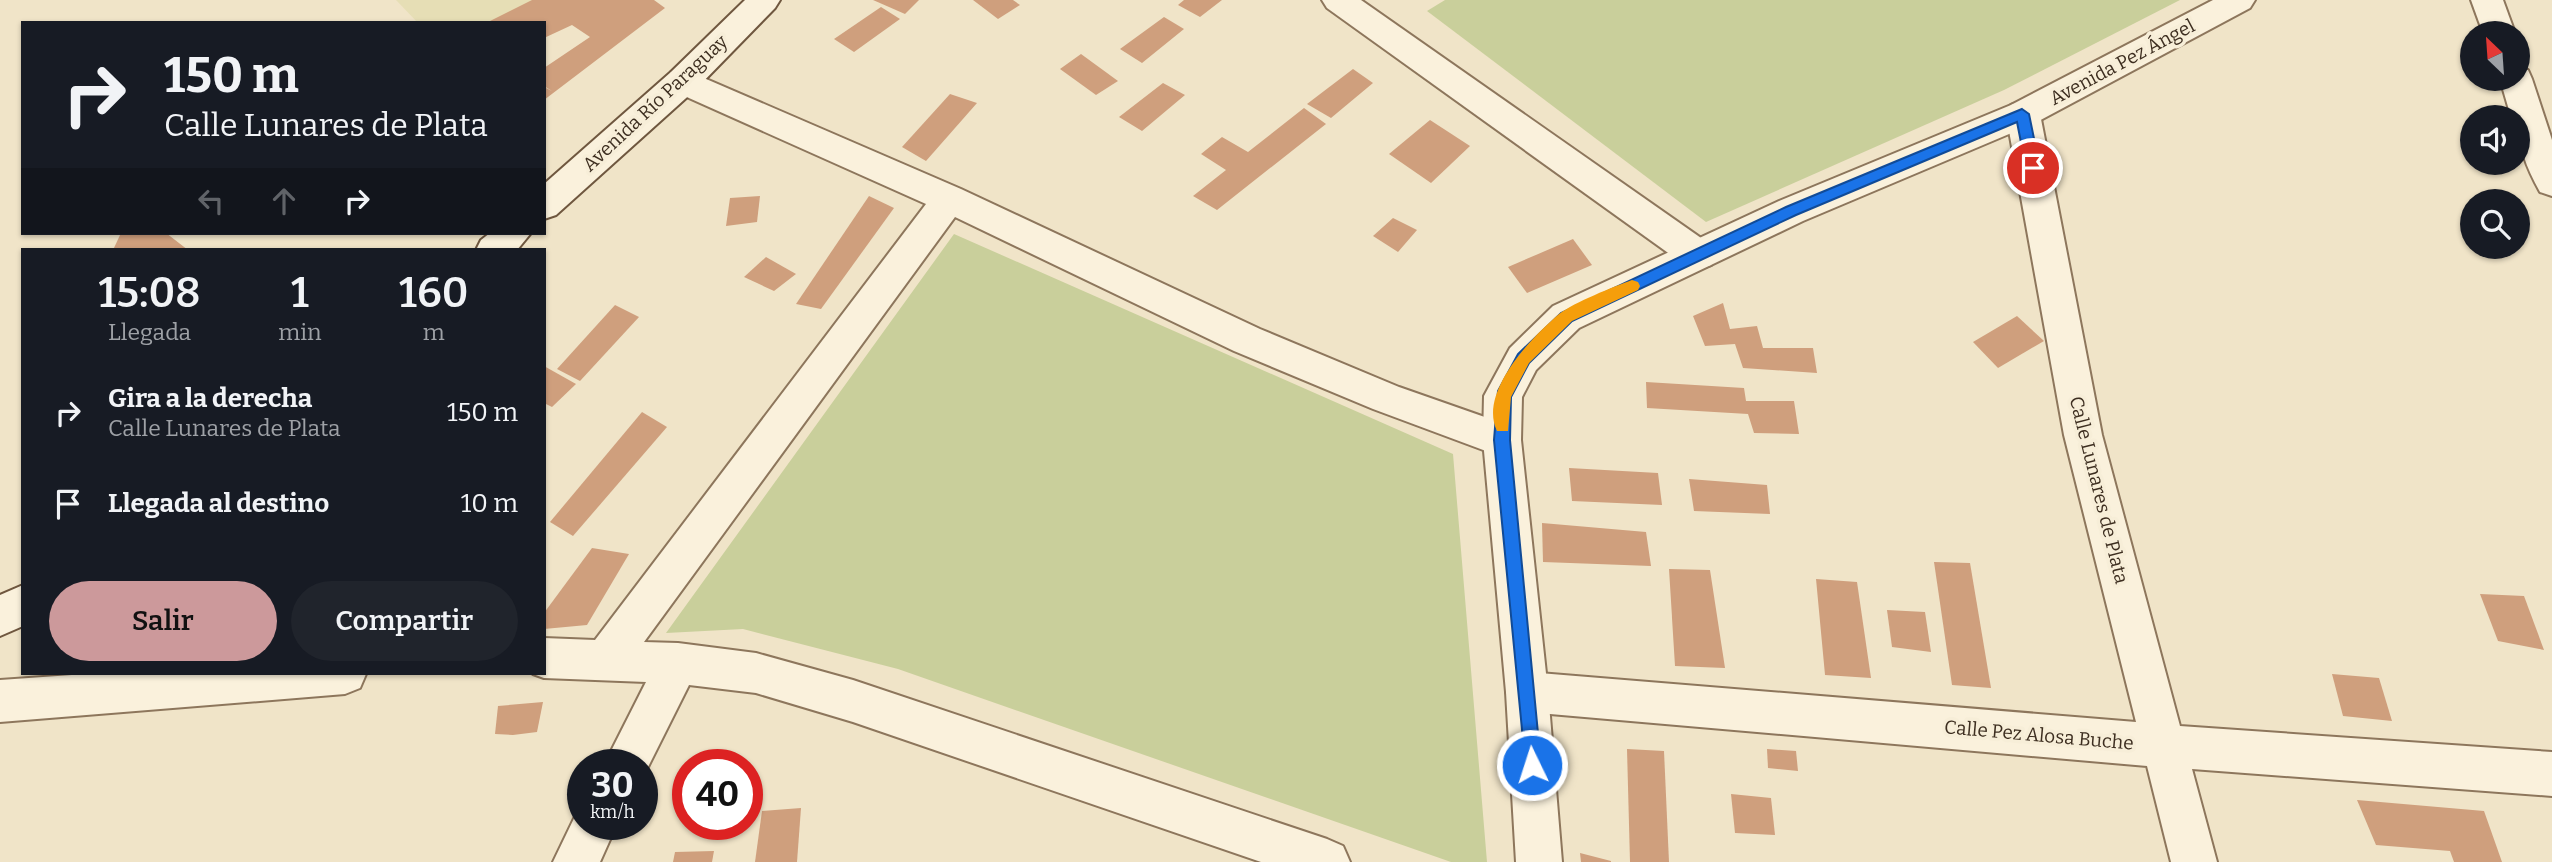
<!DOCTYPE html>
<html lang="es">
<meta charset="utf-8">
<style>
:root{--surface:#171b24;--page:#20242c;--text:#f1f3f6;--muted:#9ea1a6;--accent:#cc999b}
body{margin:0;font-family:Bitter,serif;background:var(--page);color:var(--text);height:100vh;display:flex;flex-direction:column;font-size:26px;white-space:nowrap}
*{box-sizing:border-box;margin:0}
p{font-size:23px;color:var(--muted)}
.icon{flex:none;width:38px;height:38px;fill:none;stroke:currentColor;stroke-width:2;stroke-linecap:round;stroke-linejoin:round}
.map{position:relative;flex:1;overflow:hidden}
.sheet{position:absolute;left:21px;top:248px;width:525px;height:427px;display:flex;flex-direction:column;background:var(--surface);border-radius:0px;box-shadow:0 2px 5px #0004}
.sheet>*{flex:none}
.banner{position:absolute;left:21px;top:21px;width:525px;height:214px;border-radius:0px;box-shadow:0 2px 5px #0004;background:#171b24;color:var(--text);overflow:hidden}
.needle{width:46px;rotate:335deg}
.buttons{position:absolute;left:2460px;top:21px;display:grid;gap:14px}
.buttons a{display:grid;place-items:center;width:70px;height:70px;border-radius:50%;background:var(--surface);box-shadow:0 2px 5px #0004;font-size:35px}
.speed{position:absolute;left:567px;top:749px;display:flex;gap:14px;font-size:35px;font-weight:700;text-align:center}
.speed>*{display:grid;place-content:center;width:91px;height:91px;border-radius:50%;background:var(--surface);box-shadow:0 2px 5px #0004;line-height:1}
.speed small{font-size:18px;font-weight:400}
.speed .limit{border:10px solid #d22;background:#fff;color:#111}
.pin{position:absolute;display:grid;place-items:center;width:60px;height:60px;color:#fff;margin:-30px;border:4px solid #fff;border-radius:50%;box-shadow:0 2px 7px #0007}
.me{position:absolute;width:77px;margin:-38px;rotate:356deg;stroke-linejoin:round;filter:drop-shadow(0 0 5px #0008)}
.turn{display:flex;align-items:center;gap:24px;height:147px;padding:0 28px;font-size:32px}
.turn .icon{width:91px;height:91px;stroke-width:2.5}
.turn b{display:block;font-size:49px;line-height:60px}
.lanes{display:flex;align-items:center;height:66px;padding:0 28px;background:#0003;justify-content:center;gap:35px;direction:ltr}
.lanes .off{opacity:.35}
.eta{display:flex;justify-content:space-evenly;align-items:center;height:119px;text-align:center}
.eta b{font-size:42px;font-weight:600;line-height:49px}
.action{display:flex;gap:14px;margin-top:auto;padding:14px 28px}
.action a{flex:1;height:80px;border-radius:42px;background:var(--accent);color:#111;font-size:28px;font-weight:600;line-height:80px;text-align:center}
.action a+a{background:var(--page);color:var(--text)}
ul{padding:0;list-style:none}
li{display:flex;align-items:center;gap:21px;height:91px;padding:0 28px}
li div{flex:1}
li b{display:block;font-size:26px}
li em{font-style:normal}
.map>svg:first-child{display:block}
.farmland{fill:#e6deb5}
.green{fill:#c9cf9b}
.building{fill:#cf9f7d}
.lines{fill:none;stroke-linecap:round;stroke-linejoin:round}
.minor-casing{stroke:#8d765c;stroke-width:4}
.tertiary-casing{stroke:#8d765c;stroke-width:4}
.secondary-casing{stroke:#6f573f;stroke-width:4}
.minor{fill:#faf1dc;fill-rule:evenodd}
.tertiary{fill:#faf1dc;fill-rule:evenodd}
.secondary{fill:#faf1dc;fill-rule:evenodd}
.route{fill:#1a73e8;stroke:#114b97;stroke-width:2}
.slow{fill:#f59e0b}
.labels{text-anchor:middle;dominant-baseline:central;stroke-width:7;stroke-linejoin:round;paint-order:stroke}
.street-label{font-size:19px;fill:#3d2e20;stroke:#f7eed8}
</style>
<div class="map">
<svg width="2552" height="862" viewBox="0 0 2552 862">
<rect width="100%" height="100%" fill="#f0e4c8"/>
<path class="farmland" d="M396,0H561L512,23H418Z"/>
<g class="green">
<path d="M1445,0H2180L2004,90L1706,222L1427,11Z"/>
<path d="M954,234L1453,454L1487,862H1451L898,669L743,629L666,633Z"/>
</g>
<g class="building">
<path d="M532,0H654L665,8L544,100V87L552,91L544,86V68L590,37L572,25L544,38V23H486Z"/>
<path d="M873,0H919L905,14Z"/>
<path d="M973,0H1013L1020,5L998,19Z"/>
<path d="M1184,0H1222L1200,17L1178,5Z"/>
<path d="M881,7L900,19L854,52L834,39Z"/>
<path d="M1164,17L1184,29L1142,63L1120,49Z"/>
<path d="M1081,54L1118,81L1096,95L1060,69Z"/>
<path d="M1353,69L1373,83L1331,118L1307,104Z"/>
<path d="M1163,83L1185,95L1142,131L1119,117Z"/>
<path d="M950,94L977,103L926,161L902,147Z"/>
<path d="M1304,108L1326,124L1217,210L1193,196L1226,170L1201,154L1222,137L1248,152Z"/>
<path d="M1430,120L1470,146L1431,183L1389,154Z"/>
<path d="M760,196L757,222L726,226L730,198Z"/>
<path d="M869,196L894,208L821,309L796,304Z"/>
<path d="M1393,218L1417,230L1398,252L1373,236Z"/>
<path d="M121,233H166L188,250H113Z"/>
<path d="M1573,239L1592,265L1527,293L1508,267Z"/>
<path d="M766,257L796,274L774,291L744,277Z"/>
<path d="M1723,303L1730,329L1757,326L1763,348H1813L1817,373L1743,368L1735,344L1705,346L1693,316Z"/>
<path d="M615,305L639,317L580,381L557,369Z"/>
<path d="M2017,316L2044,341L1998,368L1973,342Z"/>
<path d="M544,366L576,384L552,407L544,403Z"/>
<path d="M1646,382L1744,388L1746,401H1794L1799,434L1754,433L1748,414L1647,408Z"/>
<path d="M642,412L667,427L573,536L550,522Z"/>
<path d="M1569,468L1658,473L1662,505L1572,501Z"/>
<path d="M1689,479L1767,485L1770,514L1694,511Z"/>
<path d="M1542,523L1646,532L1651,566L1543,562Z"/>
<path d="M592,548L629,554L587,625L544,629V613Z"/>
<path d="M1934,562L1970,563L1991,688L1952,685Z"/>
<path d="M1669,569L1710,570L1725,668L1675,666Z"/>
<path d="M1816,579L1857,582L1871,678L1825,675Z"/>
<path d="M2480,594L2524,596L2544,650L2498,641Z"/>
<path d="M1887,610L1925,612L1931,652L1892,647Z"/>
<path d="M2332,674L2379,678L2392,721L2343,716Z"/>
<path d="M543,702L537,732L513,735L495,734L498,706Z"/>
<path d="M1627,749L1664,751L1669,862H1630Z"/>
<path d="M1767,749L1796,751L1798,771L1768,768Z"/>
<path d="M1731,794L1771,798L1775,835L1735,833Z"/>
<path d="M2357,800L2484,811L2502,862H2454L2450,851L2376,845Z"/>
<path d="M801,808L797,862H755L762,811Z"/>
<path d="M714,851L712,862H673L675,852Z"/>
<path d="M1580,853L1611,861V862H1581Z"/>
</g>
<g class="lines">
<defs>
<g id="minor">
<path d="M1322,0H1361L1711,245L1716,255L1711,265L1698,269L1685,265L1327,8Z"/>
<path d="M2471,0H2503L2515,33H2483Z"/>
<path d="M2518,68L2528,70L2532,79L2552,140V196L2540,192C2526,167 2518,146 2518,117H2511L2500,79H2518Z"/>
<path d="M683,69L961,189L1260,329L1399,387L1516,428L1521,440L1516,452L1502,457L1373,409L1234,351L955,217L644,642L678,643L756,653L853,680L1327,839L1343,846L1350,862H1261L853,722L756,693L689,685L642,779V765H604L646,682L544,678L533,674H544V638L595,640L926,204L671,90L667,81L671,72Z"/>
<path d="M2023,101L2035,105L2040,114L2102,435L2180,726L2552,752V796L2192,769L2217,862H2171L2147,766L1527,712L1512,706L1506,692L1512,678L1527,672L2136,722L2064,435L2006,114L2011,105Z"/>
<path d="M86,674H366L360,688L345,694L0,722V680Z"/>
<path d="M583,807V824H617L600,862H553L579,808Z"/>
</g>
<path id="tertiary" d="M2213,0H2255L2250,8L2035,123L1803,221L1579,328L1536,370L1522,397L1521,440L1548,692L1562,862H1516L1506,692L1483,440L1484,396L1510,348L1553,306L1779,201L2011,105Z"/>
<g id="secondary">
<path d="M745,0H780L775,8L695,90L556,215L544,219V184L671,72Z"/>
<path d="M490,233H531L517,250H476L481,240Z"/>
<path d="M23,585V626L0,636V595Z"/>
</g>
</defs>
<use href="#minor" class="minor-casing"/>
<use href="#tertiary" class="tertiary-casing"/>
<use href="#secondary" class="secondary-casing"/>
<use href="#minor" class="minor"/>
<use href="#tertiary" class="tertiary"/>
<use href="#secondary" class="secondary"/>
</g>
<path class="route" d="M2022,109L2029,114L2040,168L2038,172H2028L2026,168L2017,122L1796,215L1572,321L1529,363L1511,397L1510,440L1541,765L1539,771L1532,774L1526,771L1494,440L1498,391L1518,354L1561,313L1786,207Z"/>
<path class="slow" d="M1632,280L1638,282L1640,286L1638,290L1572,321L1529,363L1511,397L1508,431H1497C1478,392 1532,337 1559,314C1575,302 1613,287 1632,280Z"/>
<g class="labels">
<g class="street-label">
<text transform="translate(2122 62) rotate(-28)">Avenida Pez Ángel</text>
<text transform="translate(655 103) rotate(-43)">Avenida Río Paraguay</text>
<text transform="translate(2099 490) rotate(76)">Calle Lunares de Plata</text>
<text transform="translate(2039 735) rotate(5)">Calle Pez Alosa Buche</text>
</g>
</g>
</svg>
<div class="buttons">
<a><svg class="needle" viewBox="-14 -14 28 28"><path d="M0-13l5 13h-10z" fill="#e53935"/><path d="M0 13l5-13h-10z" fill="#9ea1a6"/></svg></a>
<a><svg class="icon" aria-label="sound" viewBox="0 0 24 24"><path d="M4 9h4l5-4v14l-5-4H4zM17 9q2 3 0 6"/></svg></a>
<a><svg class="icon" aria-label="search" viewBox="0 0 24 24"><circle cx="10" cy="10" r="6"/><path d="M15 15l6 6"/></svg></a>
</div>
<div class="speed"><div>30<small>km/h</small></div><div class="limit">40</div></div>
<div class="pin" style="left:2033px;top:168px;background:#d93025"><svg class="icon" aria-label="arrive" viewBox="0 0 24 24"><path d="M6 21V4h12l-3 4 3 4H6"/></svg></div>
<svg class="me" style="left:1532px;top:765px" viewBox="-20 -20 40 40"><circle r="17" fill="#1a73e8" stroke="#fff" stroke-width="3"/><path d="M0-11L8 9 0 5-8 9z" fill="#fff"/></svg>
<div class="banner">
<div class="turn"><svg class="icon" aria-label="right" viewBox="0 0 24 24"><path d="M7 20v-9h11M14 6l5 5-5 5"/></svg><div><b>150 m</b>Calle Lunares de Plata</div></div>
<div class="lanes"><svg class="icon off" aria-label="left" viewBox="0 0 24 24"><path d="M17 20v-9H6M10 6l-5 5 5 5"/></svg><svg class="icon off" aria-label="ahead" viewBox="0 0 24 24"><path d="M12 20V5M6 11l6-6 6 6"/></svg><svg class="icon" aria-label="right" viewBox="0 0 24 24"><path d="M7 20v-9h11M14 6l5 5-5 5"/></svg></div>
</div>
<section class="sheet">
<div class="eta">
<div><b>15:08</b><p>Llegada</p></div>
<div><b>1</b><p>min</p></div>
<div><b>160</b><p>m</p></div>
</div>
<ul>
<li><svg class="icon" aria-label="right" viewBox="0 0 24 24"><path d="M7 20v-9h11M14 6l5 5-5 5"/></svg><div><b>Gira a la derecha</b><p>Calle Lunares de Plata</p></div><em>150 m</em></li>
<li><svg class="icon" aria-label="arrive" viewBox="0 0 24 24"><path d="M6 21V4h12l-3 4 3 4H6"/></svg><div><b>Llegada al destino</b></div><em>10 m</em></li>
</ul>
<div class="action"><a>Salir</a><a>Compartir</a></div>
</section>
</div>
